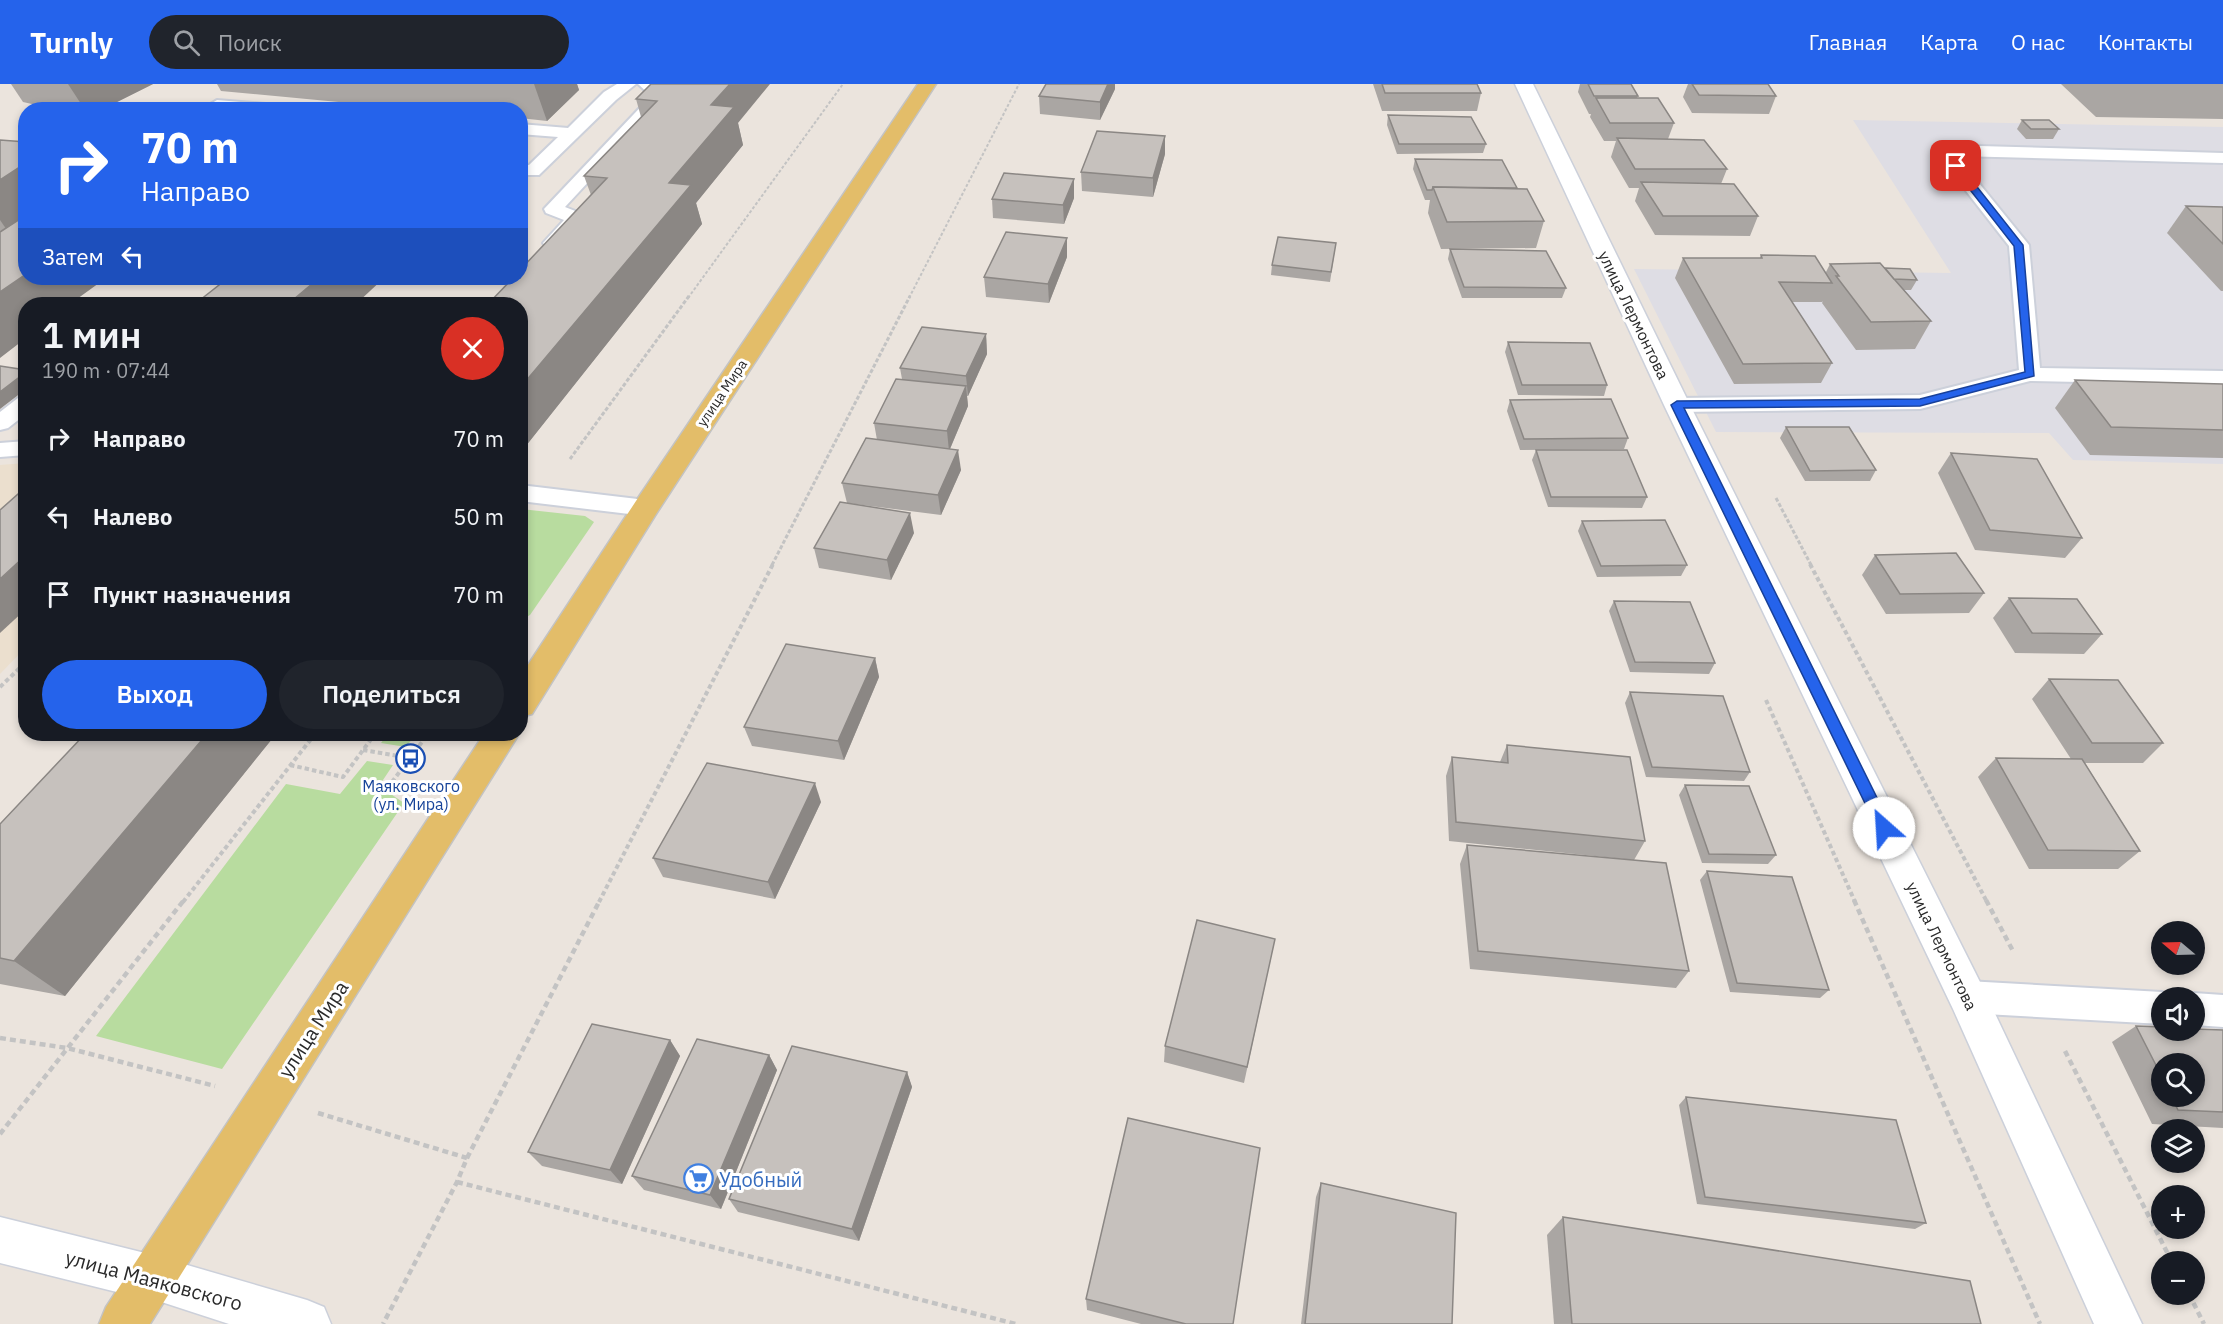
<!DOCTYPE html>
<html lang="ru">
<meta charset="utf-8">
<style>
:root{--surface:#171b24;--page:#20242c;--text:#f1f3f6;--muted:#9ea1a6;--accent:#2563eb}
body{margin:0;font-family:"IBM Plex Sans",sans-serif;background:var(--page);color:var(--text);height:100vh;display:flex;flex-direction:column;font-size:22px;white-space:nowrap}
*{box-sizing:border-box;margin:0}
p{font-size:20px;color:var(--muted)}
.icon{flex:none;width:33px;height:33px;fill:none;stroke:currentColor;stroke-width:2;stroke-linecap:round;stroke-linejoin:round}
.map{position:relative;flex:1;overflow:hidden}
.sheet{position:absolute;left:18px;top:213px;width:510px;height:444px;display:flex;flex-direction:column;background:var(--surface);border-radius:24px;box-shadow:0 3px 9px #0003}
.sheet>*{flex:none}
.banner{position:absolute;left:18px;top:18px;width:510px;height:183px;border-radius:24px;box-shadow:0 3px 9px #0003;background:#2563eb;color:#fff;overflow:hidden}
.needle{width:39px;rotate:289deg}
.buttons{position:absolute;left:2151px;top:837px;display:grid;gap:12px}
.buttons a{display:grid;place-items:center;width:54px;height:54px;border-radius:50%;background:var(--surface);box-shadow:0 3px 9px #0003;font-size:30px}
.pin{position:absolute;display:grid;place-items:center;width:51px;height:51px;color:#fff;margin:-26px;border-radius:12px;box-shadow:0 3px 9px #0006}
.me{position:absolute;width:66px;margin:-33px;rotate:334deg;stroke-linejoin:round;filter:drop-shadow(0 0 4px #0008)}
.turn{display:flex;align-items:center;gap:21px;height:126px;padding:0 24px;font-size:27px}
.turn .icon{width:78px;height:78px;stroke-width:2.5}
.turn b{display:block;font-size:42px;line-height:51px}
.then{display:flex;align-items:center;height:57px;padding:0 24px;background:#0003;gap:12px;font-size:22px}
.round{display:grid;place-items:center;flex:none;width:63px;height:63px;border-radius:32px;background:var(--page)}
.overview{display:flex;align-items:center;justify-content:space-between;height:102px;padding:0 24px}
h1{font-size:36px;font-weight:600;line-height:45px}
.button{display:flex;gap:12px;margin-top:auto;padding:12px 24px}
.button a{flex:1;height:69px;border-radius:36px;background:var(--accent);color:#fff;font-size:24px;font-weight:600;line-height:69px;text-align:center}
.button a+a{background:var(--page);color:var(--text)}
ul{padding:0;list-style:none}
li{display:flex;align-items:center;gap:18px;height:78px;padding:0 24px}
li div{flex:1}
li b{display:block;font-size:22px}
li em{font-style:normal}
header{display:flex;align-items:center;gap:36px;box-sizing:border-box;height:84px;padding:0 30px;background:var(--accent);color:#fff}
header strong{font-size:28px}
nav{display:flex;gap:33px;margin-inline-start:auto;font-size:21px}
.search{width:420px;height:54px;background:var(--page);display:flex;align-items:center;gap:15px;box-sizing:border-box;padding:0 21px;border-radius:33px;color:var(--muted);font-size:22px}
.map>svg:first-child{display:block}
.industrial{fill:#dedde4}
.education{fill:#ebdfce}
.green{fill:#b8dc9f}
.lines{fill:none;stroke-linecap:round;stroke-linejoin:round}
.service-casing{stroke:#ccd0da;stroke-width:4}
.minor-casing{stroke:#ccd0da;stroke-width:3}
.tertiary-casing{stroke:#ccd0da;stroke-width:3}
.secondary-casing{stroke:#ccd0da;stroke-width:3}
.primary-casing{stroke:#c3c3c3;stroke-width:3}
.path-far3{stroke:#c3c3c3;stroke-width:2;stroke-dasharray:3 2;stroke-linecap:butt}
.path-far2{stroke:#c3c3c3;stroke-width:3;stroke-dasharray:4 2;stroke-linecap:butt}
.path-far1{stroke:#c3c3c3;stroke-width:4;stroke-dasharray:4.5 3;stroke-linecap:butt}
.path{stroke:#c3c3c3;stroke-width:4.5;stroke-dasharray:6 4;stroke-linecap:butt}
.service{fill:#fff;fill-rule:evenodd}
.minor{fill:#fff;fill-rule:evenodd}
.tertiary{fill:#fff;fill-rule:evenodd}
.secondary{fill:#fff;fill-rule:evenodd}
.primary{fill:#e3bd69;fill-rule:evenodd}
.wall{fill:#aaa6a3;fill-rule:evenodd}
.shaded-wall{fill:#8b8784}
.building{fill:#c6c1bd;stroke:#8b8784;stroke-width:1.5}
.route{fill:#2563eb;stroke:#184099;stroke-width:1.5}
.labels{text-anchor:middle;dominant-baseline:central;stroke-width:6;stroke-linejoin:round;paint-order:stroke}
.far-street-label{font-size:14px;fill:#2a2a2a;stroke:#fff}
.street-label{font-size:16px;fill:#2a2a2a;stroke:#fff}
.transit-label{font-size:16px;fill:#164399;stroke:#fff}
.near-street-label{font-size:20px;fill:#2a2a2a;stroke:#fff}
.near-shop-label{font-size:20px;fill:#366cbe;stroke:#fff;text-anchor:start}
</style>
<header>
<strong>Turnly</strong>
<div class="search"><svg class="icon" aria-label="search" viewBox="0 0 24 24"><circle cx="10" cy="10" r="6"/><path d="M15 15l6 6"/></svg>Поиск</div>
<nav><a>Главная</a><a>Карта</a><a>О нас</a><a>Контакты</a></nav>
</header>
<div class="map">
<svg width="2223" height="1240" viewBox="0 0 2223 1240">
<rect width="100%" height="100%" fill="#ebe4dd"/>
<path class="industrial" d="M1853,36L2223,43V380L2073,376L2049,349L1716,348L1634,185L1951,189Z"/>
<path class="education" d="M25,379V564L0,590V381Z"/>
<g class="green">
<path d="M521,425L585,432L594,438L530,531L521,536Z"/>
<path d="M388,650H416L406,663L381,659Z"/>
<path d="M367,677L393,681L379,702L404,719L222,985L96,952L286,700L340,710Z"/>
</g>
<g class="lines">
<defs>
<g id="service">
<path d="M617,0H636L616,16L539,91H520V81H529L558,53L520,50V40L568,44L604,8Z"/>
<path d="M638,0H657L669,11L565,123L583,130L585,134L583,138L560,163H546L543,159L564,136L546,129L544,125L651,12Z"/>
<path d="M217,16L278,21L286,26L211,25L209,21Z"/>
<path d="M1943,61L2223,69V79L1957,72L2029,161L2040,284L2223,287V301L2030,297L1920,325L1677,328L1669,326L1666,321L1669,316L1677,314L1920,311L2019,286L2009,162L1934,66L1937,62Z"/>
<path d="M26,312V330L8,344L0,346V328L18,314Z"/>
<path d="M26,357V371L0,373V359Z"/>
<path d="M520,401L646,416L655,418L658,424L655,430L646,432L520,417Z"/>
<path d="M1967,897L2162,908L2175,914H2162V940L1967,929L1955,924L1950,913L1955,902Z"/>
<path d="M2194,909L2223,911V943L2194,941V914H2182Z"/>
</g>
<path id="minor" d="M153,1171L307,1216L324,1223L331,1240H229L137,1210L130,1194L137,1178Z"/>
<path id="tertiary" d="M0,1133L153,1171L169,1178L176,1194L169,1210L153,1217L0,1179Z"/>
<path id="secondary" d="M1515,0H1533L1690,321L1981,900L2142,1240H2094L1953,925L1664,321Z"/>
<g id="primary">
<path d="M918,0H936L656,430L532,630L520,633V593L636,417Z"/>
<path d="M484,650H519L150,1240H99L106,1223Z"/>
</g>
</defs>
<use href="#service" class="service-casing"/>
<use href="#minor" class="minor-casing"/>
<use href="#tertiary" class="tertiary-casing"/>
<use href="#secondary" class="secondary-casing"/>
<use href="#primary" class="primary-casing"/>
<g class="path-far3">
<path d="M688,214L843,0"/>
<path d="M909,214L1019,0"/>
</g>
<g class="path-far2">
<path d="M570,375L689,212"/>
<path d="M1776,414L1811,481"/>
<path d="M772,481L910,212"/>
</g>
<g class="path-far1">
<path d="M1810,480L1987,818"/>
<path d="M0,603L26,578"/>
<path d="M1766,616L1855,818"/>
<path d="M363,666L411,674"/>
<path d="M290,681L343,693L375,650"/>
<path d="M392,698L428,650"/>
<path d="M183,818L315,650"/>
<path d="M599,818L773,480"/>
</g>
<g class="path">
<path d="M1854,816L2040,1240"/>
<path d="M1986,816L2013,867"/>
<path d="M0,954L67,964L215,1002"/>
<path d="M2065,967L2172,1178"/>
<path d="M318,1029L467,1074L457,1098L383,1240"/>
<path d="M0,1050L184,816"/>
<path d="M467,1074L600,816"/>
<path d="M457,1098L1016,1240"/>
<path d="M2189,1210L2204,1240"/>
</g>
<use href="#service" class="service"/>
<use href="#minor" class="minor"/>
<use href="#tertiary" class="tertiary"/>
<use href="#secondary" class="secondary"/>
<use href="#primary" class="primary"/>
</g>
<g class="wall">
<path d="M11,0H153L101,26H59L23,18Z"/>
<path d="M217,0H577L579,6L547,37L520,34V26H423L221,7Z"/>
<path d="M651,0L738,39L743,61L696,119L702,140L525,363H520V220L591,111L584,92L641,33L636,15Z"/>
<path d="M1046,0H1115V5L1100,36L1040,30L1039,12Z"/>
<path d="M1373,0H1477L1481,9L1477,27H1382Z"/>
<path d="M1580,0H1631L1638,12L1637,14L1674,39L1668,55L1727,85L1721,100L1758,132L1750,152L1655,151L1635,117L1639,104H1629L1611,73L1616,57H1604L1590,33L1591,30H1589L1578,8Z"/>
<path d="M1688,0H1768L1776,12L1769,30L1692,29L1683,13Z"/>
<path d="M2061,0H2223V35L2096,33Z"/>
<path d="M1388,31L1486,60L1483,69L1397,70L1387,41Z"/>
<path d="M2022,36L2059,45L2053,55H2026L2017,45Z"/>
<path d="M0,56L26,194L0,148Z"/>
<path d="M1165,70L1153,113L1082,107L1081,88Z"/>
<path d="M1415,75L1517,104L1544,137L1536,164L1441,165L1428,129L1430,116H1425L1413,85Z"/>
<path d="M1074,95V114L1064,140L993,134L992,115Z"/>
<path d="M2186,122L2223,123V207H2221L2167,149Z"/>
<path d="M1336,159L1330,198L1271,191L1272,181Z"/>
<path d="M1450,165L1566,204L1562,214H1462L1448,175Z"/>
<path d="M1761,171L1826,188L1830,180L1885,184L1917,196L1911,206H1904L1931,237L1915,265L1856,266L1822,219L1823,217L1822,218H1792L1832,279L1821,299L1734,300L1675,194L1683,174H1760Z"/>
<path d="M1067,173L1049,219L986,213L984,193Z"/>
<path d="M986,250L987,270L968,312H967L968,322L950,365L961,386L941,431L847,419L842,399L877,356L874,339L902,295L900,284Z"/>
<path d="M1508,258L1607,301L1604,312L1518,311L1505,268Z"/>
<path d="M2075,296L2223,300V374L2090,371L2055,324Z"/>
<path d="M1510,316L1628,354L1624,365L1520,366L1507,327Z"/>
<path d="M1786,343L1876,386L1870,397H1805L1780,354Z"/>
<path d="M1536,366L1647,413L1642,424L1548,423L1532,376Z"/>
<path d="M1951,369L2082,454L2065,474L1975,466L1938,389Z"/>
<path d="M1582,437L1687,481L1681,492L1597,493L1578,447Z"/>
<path d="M914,449L891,496L819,484L814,464Z"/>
<path d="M1875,471L1984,509L1969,529L1886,530L1862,491Z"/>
<path d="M2009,514L2102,550L2084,570L2015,569L1993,534Z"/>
<path d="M1614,517L1715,579L1709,590L1630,588L1609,527Z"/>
<path d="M875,574L879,593L844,676L752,662L744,643Z"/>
<path d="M2049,595L2163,659L2143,679H2085L2140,767L2118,785H2029L1978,693L1996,674L2071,675L2032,615Z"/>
<path d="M1630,608L1750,688L1744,697L1646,693L1625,619Z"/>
<path d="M85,650H276L65,912L0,900V740Z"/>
<path d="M1507,661L1645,757L1634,776L1449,757L1446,692L1452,673L1500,678Z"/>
<path d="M1685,701L1776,771L1768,780L1702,779L1679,711Z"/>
<path d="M821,718L775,815L663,793L653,774Z"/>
<path d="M1467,761L1689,887L1676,904L1470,885L1460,780Z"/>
<path d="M1707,787L1829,906L1820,914L1730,908L1700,796Z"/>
<path d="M1275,855L1244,999L1164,978L1165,962Z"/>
<path d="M2136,942L2223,946V1044L2152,1040L2112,958ZM2162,980L2194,1012H2162Z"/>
<path d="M670,956L680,972L622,1100L542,1082L528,1068Z"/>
<path d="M769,971L777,986L721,1125L644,1106L632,1092Z"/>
<path d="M907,988L912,1003L859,1157L738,1128L729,1115Z"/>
<path d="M1686,1013L1926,1139L1915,1145L1697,1120L1679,1021Z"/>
<path d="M1321,1099L1452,1240H1301L1316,1113Z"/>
<path d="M1563,1133L1981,1240H1554L1547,1151Z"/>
<path d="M1086,1215L1233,1240H1141L1087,1226Z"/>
</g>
<g class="shaded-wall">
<path d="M68,0H153L101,26H85Z"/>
<path d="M534,0H577L579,6L547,37Z"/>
<path d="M730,0H770L738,39L743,61L696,119L702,140L525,363L520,354V304L711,21Z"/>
<path d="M1108,0H1115V5L1100,36V18Z"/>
<path d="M1165,52V70L1153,113V94Z"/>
<path d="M26,79V138L9,149L0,136V96Z"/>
<path d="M1074,95V114L1064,140L1063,121Z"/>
<path d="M1067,154V173L1049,219L1048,200Z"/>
<path d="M26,190V194H106L70,220H26V254L0,274V208Z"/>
<path d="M319,194H384L356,220H288Z"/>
<path d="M986,250L987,270L968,312L966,292Z"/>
<path d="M26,288V305L0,325V308Z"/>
<path d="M966,302L968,322L949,367L947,347Z"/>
<path d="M958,366L961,386L941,431L938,411Z"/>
<path d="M910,429L914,449L891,496L887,476Z"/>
<path d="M26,471V525L0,549V495Z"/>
<path d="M875,574L879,593L844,676L838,657Z"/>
<path d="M207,650H276L65,912L14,877Z"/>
<path d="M815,699L821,718L775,815L768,798Z"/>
<path d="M670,956L680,972L622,1100L610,1086Z"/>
<path d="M769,971L777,986L721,1125L710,1111Z"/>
<path d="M907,988L912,1003L859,1157L852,1145Z"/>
</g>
<g class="building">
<path d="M651,0H730L711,21L734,23L669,99L691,101L520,304V220H488L513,194H520V186L607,94L584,92L657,17L636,15Z"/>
<path d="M1046,0H1108L1100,18L1039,12Z"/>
<path d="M1382,0H1477L1481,9H1385Z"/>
<path d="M1588,0H1631L1638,12H1594Z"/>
<path d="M1692,0H1768L1776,12L1699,11Z"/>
<path d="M1596,14H1658L1674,39H1610Z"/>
<path d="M1388,31L1471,33L1486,60H1399Z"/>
<path d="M2022,36H2049L2059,45H2031Z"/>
<path d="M1097,47L1165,52L1153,94L1081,88Z"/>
<path d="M1617,54L1704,56L1727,85H1635Z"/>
<path d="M0,56L26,58V79L0,96Z"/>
<path d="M1415,75L1502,76L1517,104L1433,103L1432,106H1427Z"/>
<path d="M1004,89L1074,95L1063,121L992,115Z"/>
<path d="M1641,98L1734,100L1758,132H1663Z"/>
<path d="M1433,103L1527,105L1544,137L1447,138Z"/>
<path d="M2186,122L2223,123V160Z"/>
<path d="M26,131V190L0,208V148Z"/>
<path d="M1006,148L1067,154L1048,200L984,193Z"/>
<path d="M1278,153L1336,159L1331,188L1272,181Z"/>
<path d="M1450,165L1546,167L1566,204L1464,203Z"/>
<path d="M1761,171L1815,172L1832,199L1779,198L1832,279L1743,280L1683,174H1762Z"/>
<path d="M1880,179L1931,237L1871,238L1836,192H1839L1830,180Z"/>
<path d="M1885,184L1910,185L1917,196L1894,195Z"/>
<path d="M228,194H319L288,220H195Z"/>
<path d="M922,243L986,250L966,292L900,284Z"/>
<path d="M1508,258L1590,259L1607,301H1522Z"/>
<path d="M0,282L26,286V288L0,308Z"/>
<path d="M896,295L966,302L947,347L874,339Z"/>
<path d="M2075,296L2223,300V346L2111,343Z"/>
<path d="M1611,315L1628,354L1524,355L1510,316Z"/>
<path d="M1786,343H1849L1876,386L1810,387Z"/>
<path d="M866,354L958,366L938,411L842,399Z"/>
<path d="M1536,366H1627L1647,413H1551Z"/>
<path d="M1951,369L2037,375L2082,454L1990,446Z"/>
<path d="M26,403V471L0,495V426Z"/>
<path d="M840,418L910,429L887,476L814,464Z"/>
<path d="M1665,436L1687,481L1601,482L1582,437Z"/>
<path d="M1956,469L1984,509L1900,510L1875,471Z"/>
<path d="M2009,514L2077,515L2102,550L2032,549Z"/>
<path d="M1614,517L1690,518L1715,579L1635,578Z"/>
<path d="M786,560L875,574L838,657L744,643Z"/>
<path d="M2049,595L2118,596L2163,659H2092Z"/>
<path d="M1630,608L1723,612L1750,688L1652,683Z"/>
<path d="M85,650H207L14,877L0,874V740Z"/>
<path d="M1507,661L1630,673L1645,757L1456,738L1452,673L1508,679Z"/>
<path d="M1996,674L2082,675L2140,767L2048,766Z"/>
<path d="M707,679L815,699L768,798L653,774Z"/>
<path d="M1685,701L1749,702L1776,771L1709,770Z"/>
<path d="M1467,761L1666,779L1689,887L1478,867Z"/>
<path d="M1707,787L1792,793L1829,906L1737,899Z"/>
<path d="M1197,836L1275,855L1247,983L1165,962Z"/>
<path d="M592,940L670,956L610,1086L528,1068Z"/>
<path d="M2136,942L2162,943V946H2194V945L2223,946V1028L2178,1026L2171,1012H2194V980H2162V993Z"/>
<path d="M697,955L769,971L710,1111L632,1092Z"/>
<path d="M792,962L907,988L852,1145L729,1115Z"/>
<path d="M1686,1013L1896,1036L1926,1139L1705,1113Z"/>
<path d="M1128,1034L1260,1064L1233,1240H1186L1086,1215Z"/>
<path d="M1321,1099L1456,1129L1452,1240H1305Z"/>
<path d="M1563,1133L1970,1197L1981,1240H1572Z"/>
</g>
<path class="route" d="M1953,80H1959L2023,161L2034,292L1920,322L1684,324L1892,744L1890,748L1884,750L1879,748L1877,744L1671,321L1677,317L1920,315L2025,288L2014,162L1953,84Z"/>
<defs>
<symbol id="bus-ring" viewBox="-11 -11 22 22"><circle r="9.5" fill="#fff" stroke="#1a4fb4" stroke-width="1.5"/><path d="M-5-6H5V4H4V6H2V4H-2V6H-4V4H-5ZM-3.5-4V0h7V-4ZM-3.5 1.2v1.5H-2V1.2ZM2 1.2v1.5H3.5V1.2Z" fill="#1a4fb4"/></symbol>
<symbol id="supermarket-ring" viewBox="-11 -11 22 22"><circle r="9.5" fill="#fff" stroke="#3f7fe0" stroke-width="1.5"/><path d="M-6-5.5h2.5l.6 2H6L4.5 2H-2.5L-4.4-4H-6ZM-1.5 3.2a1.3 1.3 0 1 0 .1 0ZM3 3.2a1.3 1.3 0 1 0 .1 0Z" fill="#3f7fe0"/></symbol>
</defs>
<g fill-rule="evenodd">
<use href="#bus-ring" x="394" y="658" width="33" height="33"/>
<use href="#supermarket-ring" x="682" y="1078" width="33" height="33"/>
</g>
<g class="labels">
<g class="far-street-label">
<text transform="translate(722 309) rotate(-56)">улица Мира</text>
</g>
<g class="street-label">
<text transform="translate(1634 231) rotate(64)">улица Лермонтова</text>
<text transform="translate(1942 862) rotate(64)">улица Лермонтова</text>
</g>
<g class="transit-label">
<text x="411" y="702">Маяковского<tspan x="411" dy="18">(ул. Мира)</tspan></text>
</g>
<g class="near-street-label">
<text transform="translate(313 945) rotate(-57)">улица Мира</text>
<text transform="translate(154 1196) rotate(15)">улица Маяковского</text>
</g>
<g class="near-shop-label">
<text x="719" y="1095">Удобный</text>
</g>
</g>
</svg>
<div class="buttons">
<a><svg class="needle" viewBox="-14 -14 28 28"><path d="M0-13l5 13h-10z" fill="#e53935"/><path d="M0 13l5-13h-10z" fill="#9ea1a6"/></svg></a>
<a><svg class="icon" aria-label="sound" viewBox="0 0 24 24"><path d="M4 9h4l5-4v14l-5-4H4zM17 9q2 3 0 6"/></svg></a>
<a><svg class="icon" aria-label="search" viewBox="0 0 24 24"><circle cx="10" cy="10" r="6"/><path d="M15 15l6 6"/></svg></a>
<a><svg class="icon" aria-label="layers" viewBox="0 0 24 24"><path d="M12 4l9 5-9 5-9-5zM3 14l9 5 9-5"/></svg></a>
<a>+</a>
<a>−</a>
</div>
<div class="pin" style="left:1956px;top:82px;background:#d93025"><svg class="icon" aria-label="arrive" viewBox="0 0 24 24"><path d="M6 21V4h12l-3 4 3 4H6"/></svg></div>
<svg class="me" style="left:1884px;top:744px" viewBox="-20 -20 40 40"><circle r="19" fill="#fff"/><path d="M0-13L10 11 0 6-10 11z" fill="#2563eb"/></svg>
<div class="banner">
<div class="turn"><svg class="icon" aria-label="right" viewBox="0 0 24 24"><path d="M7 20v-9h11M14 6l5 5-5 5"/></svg><div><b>70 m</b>Направо</div></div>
<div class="then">Затем<svg class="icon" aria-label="left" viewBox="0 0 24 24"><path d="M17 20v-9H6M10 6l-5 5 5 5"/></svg></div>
</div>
<section class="sheet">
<div class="overview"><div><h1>1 мин</h1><p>190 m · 07:44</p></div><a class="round" style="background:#d93025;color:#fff"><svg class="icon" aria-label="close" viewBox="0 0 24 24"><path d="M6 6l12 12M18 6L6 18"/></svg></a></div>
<ul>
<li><svg class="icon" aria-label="right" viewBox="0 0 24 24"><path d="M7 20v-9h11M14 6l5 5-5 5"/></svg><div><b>Направо</b></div><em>70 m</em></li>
<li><svg class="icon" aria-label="left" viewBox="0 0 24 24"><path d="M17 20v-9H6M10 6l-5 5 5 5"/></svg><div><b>Налево</b></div><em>50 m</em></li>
<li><svg class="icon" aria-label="arrive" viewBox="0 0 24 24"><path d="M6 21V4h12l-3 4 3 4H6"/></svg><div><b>Пункт назначения</b></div><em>70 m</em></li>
</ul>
<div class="button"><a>Выход</a><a>Поделиться</a></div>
</section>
</div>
